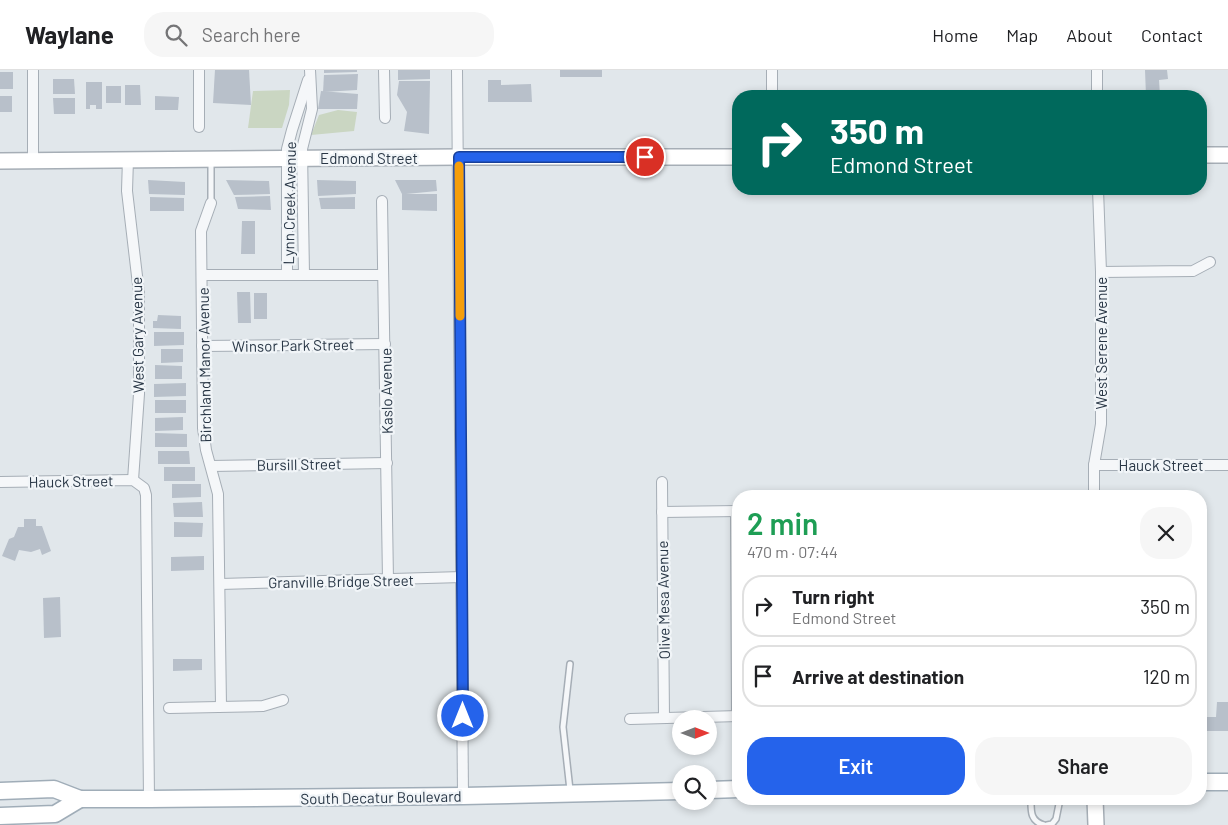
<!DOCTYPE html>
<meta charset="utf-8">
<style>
:root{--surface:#fff;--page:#f6f6f6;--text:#202124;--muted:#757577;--line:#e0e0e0;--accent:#2563eb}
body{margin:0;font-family:Barlow,sans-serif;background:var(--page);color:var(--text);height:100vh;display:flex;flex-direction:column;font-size:19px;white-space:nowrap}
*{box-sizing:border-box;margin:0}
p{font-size:16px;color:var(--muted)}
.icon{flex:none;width:28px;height:28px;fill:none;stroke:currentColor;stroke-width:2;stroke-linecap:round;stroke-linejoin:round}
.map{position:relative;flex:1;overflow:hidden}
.side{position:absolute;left:732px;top:420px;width:475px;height:315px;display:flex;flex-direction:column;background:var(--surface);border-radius:20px;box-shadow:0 2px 8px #0003}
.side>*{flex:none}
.hud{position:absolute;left:732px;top:20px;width:475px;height:105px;border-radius:20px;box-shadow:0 2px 8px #0003;background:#00695c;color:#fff;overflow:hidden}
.needle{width:32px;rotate:90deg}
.buttons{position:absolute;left:672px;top:640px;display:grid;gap:10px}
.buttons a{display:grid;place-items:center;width:45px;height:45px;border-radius:50%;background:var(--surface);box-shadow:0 2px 8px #0003;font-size:25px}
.pin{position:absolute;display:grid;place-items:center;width:42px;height:42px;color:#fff;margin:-21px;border:2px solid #fff;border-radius:50%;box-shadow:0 1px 5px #0007}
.me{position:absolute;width:55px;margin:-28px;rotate:0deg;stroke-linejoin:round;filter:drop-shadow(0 0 4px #0008)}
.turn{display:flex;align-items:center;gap:18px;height:105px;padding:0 15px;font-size:22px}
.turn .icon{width:65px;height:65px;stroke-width:2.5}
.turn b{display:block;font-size:35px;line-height:42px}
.round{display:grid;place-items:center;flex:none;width:52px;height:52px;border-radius:20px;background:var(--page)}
.headline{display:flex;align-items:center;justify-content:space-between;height:85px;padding:0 15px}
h1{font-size:30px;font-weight:600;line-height:38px;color:#1e9e55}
.primary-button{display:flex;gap:10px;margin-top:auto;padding:10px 15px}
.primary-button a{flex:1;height:58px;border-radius:20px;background:var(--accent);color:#fff;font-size:20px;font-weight:600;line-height:58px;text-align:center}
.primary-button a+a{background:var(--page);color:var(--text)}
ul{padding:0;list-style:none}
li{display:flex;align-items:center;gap:15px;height:62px;margin:0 10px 8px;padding:0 5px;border:2px solid var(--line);border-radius:20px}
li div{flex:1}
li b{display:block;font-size:19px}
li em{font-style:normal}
header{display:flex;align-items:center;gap:30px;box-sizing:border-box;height:70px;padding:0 25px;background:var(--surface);border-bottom:1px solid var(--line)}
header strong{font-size:24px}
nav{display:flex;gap:28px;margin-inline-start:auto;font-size:18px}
.search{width:350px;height:45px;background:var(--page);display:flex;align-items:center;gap:12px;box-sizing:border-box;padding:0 18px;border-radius:20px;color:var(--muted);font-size:19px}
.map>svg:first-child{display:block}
.green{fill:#cad6c2}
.building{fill:#b8c0ca}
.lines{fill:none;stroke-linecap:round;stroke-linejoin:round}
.lane-casing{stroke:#a6aeb6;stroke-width:8}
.street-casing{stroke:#a6aeb6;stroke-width:12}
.secondary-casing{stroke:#a6aeb6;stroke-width:18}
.primary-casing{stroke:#a0adb8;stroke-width:19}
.lane{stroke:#f5f7f9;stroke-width:5}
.street{stroke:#f5f7f9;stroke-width:10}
.secondary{stroke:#fff;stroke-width:15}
.primary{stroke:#fff;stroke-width:16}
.route-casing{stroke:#184099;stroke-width:12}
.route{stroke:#2563eb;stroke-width:9}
.slow{stroke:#f59e0b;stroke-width:9}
.labels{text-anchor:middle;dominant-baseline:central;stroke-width:4.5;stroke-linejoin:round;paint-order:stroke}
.street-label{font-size:15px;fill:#283645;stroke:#f1f5f8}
</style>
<header>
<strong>Waylane</strong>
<div class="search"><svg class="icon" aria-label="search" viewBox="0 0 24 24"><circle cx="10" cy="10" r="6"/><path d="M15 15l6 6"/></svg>Search here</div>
<nav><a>Home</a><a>Map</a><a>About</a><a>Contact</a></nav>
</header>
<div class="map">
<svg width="1228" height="755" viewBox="0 0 1228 755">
<rect width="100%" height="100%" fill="#e1e7eb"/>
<g class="green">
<path d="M290,20L289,35L282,58H248L253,21Z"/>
<path d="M338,40L357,42L354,61L311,65L319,45Z"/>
</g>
<g class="building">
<path d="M215,0H249L251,35L213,33Z"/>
<path d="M324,0H357V2L324,3Z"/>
<path d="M398,0H430V9L398,10Z"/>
<rect x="560" y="0" width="42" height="7"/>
<path d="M1145,0H1167L1168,9L1159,10L1160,26H1146Z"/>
<rect x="0" y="2" width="13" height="17"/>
<path d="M358,4L357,20L323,22L324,5Z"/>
<path d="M53,9H74L75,24H53Z"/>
<path d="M488,10H501V15L531,14L532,32H488Z"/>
<path d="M399,11H430L429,64L404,61L407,42L397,25Z"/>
<path d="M86,12H102V39H96V35H90V39H86Z"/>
<path d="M125,15H140L141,35H125Z"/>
<rect x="106" y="16" width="15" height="17"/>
<path d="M321,21L358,24L357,39H318Z"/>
<rect x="0" y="26" width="12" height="16"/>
<path d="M155,26L179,27L178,40H155Z"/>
<path d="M53,28H75V44H54Z"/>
<path d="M148,110L185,112V125L149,124Z"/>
<path d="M226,110L269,111L270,124L234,125Z"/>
<path d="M317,110L356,111V124L318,126Z"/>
<path d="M395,110H436L437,121L406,124H437V141L402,140V124Z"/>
<path d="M270,126L271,140L238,139L235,127Z"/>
<path d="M150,127L184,128V141H150Z"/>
<path d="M355,127V139H321L319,128Z"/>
<path d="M242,151H255V184H241Z"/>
<path d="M237,222H250L251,253H238Z"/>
<rect x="254" y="223" width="13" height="26"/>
<path d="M158,245L181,246V259L153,258V251H157Z"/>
<path d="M154,262H184V275L154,276Z"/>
<path d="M161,279H183V292L161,293Z"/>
<path d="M155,295L182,296V309H155Z"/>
<path d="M186,313V326L154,327V314Z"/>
<rect x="155" y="330" width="31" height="13"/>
<path d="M183,347V360L155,361V348Z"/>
<path d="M155,363L187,364V377H155Z"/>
<path d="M158,381H189L190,394H158Z"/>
<rect x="164" y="397" width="31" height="14"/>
<path d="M172,414H201V427L172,428Z"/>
<path d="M202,432L203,447H174L173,433Z"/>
<path d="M24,449H36V456H42L51,481L42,485L40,479L31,482L19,480L15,491L2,486L9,469L14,467L18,457H24Z"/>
<path d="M174,452L203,453L202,467H174Z"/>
<path d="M204,486V500L171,501V487Z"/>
<path d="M60,527L61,567L44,568L43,528Z"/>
<path d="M173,589H202V600L173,601Z"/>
<path d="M1217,632H1228V661H1205V647H1216Z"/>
</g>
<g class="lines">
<defs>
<g id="lane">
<path d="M211,133V91"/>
<path d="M570,594L563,657L570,720"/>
<path d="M1031,729C1031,741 1030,751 1044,755"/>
<path d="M1047,755L1052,754L1056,749L1060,729"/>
</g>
<g id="street">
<path d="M33,0V91"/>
<path d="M199,0V57"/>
<path d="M384,0L385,48"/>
<path d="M457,0L463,726"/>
<path d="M772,0V26"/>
<path d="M1097,0V26"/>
<path d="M128,89L127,121L139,223V324L133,410"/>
<path d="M382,131L388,510"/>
<path d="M211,133L201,161L203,358L206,380L218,424L221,636"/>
<path d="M1101,202L1193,201L1210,192"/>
<path d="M202,205H383"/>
<path d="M287,205V79L292,60L308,10"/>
<path d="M304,205L302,79L312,39L310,0"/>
<path d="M202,276L385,274"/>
<path d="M1094,395H1228"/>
<path d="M211,396L387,393"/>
<path d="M0,412L133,410L144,418L146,425L149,729"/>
<path d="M662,412L664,648"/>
<path d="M1094,426V395L1101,354V202L1098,119"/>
<path d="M736,441L737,646"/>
<path d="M662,442L739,441"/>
<path d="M220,514L462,507"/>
<path d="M169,638L263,636L283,630"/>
<path d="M630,649L739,646"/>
</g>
<g id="secondary">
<path d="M1201,85H1228"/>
<path d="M0,91L459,87H739"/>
<path d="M1095,729L1096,755"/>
</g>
<g id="primary">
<path d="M1201,712H1228"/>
<path d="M709,720L739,719"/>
<path d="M0,721L54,719L80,729H149L463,726L681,721"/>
<path d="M0,746L55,744L80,729"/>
</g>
</defs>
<use href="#lane" class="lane-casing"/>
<use href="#street" class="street-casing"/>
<use href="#secondary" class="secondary-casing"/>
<use href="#primary" class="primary-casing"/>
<use href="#lane" class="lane"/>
<use href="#street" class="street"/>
<use href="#secondary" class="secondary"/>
<use href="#primary" class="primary"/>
</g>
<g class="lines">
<defs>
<path id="route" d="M463,646L459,87H645"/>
</defs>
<use href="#route" class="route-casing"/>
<use href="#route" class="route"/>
<path class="slow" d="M459,96L460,246"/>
</g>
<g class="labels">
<g class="street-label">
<text x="369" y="88">Edmond Street</text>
<text transform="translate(289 133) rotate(-89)">Lynn Creek Avenue</text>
<text transform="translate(137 265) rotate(-91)">West Gary Avenue</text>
<text transform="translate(1101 273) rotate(-90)">West Serene Avenue</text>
<text transform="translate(293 275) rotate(-1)">Winsor Park Street</text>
<text transform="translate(204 295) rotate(-91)">Birchland Manor Avenue</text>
<text transform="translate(386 321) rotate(-91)">Kaslo Avenue</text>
<text transform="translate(299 394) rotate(-1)">Bursill Street</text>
<text x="1161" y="395">Hauck Street</text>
<text transform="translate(71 411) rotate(-1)">Hauck Street</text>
<text transform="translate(341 511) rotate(-1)">Granville Bridge Street</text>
<text transform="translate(663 530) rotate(-91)">Olive Mesa Avenue</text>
<text transform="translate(381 727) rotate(-1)">South Decatur Boulevard</text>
</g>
</g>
</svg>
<div class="buttons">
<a><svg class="needle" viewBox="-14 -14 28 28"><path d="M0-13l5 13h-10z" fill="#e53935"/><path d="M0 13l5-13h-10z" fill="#757577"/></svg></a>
<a><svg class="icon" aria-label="search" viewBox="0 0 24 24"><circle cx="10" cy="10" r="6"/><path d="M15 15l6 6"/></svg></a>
</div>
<div class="pin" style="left:645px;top:87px;background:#d93025"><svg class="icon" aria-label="arrive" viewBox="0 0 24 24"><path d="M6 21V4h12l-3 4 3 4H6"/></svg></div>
<svg class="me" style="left:463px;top:646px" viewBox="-20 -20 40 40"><circle r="17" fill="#2563eb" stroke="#fff" stroke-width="3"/><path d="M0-11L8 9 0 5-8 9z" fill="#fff"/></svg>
<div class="hud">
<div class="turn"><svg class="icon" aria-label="right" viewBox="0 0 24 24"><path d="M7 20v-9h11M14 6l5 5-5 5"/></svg><div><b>350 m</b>Edmond Street</div></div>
</div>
<section class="side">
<div class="headline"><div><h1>2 min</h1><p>470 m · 07:44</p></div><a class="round"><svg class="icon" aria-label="close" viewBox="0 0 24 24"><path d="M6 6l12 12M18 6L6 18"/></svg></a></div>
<ul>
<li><svg class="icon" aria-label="right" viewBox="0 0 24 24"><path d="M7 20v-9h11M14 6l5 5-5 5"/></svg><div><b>Turn right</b><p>Edmond Street</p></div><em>350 m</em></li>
<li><svg class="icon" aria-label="arrive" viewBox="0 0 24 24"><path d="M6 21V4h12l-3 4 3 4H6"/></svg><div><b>Arrive at destination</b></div><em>120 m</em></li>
</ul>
<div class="primary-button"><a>Exit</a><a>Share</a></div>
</section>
</div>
